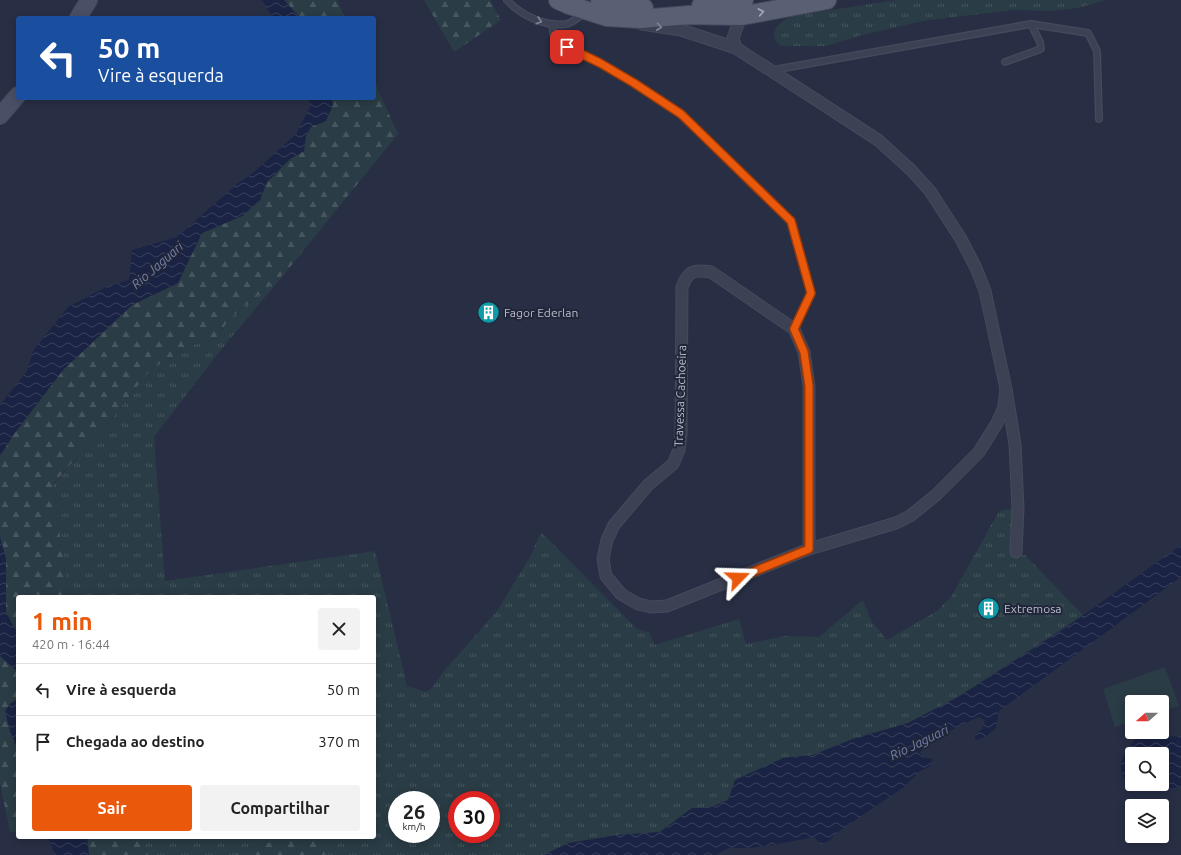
<!DOCTYPE html>
<html lang="pt">
<meta charset="utf-8">
<style>
:root{--surface:#fff;--page:#f2f2f2;--text:#222;--muted:#767676;--line:#e0e0e0;--accent:#ea580c}
body{margin:0;font-family:Ubuntu,sans-serif;background:var(--page);color:var(--text);height:100vh;display:flex;flex-direction:column;font-size:15px;white-space:nowrap}
*{box-sizing:border-box;margin:0}
p{font-size:13px;color:var(--muted)}
.icon{flex:none;width:22px;height:22px;fill:none;stroke:currentColor;stroke-width:2;stroke-linecap:round;stroke-linejoin:round}
.map{position:relative;flex:1;overflow:hidden}
.panel{position:absolute;left:16px;top:595px;width:360px;height:244px;display:flex;flex-direction:column;background:var(--surface);border-radius:4px;box-shadow:0 2px 10px #0003}
.panel>*{flex:none}
.banner{position:absolute;left:16px;top:16px;width:360px;height:84px;border-radius:4px;box-shadow:0 2px 10px #0003;background:#1a4fa0;color:#fff;overflow:hidden}
.needle{width:26px;rotate:249deg}
.buttons{position:absolute;left:1125px;top:695px;display:grid;gap:8px}
.buttons a{display:grid;place-items:center;width:44px;height:44px;border-radius:4px;background:var(--surface);box-shadow:0 2px 10px #0003;font-size:20px}
.speed{position:absolute;left:388px;top:791px;display:flex;gap:8px;font-size:20px;font-weight:700;text-align:center}
.speed>*{display:grid;place-content:center;width:52px;height:52px;border-radius:50%;background:var(--surface);box-shadow:0 2px 10px #0003;line-height:1}
.speed small{font-size:10px;font-weight:400}
.speed .limit{border:6px solid #d22;background:#fff;color:#111}
.pin{position:absolute;display:grid;place-items:center;width:34px;height:34px;color:#fff;margin:-17px;border-radius:8px;box-shadow:0 2px 6px #0006}
.me{position:absolute;width:44px;margin:-22px;rotate:68deg;stroke-linejoin:round;filter:drop-shadow(0 0 3px #0008)}
.turn{display:flex;align-items:center;gap:14px;height:84px;padding:0 16px;font-size:18px}
.turn .icon{width:52px;height:52px;stroke-width:2.5}
.turn b{display:block;font-size:28px;line-height:34px}
.round{display:grid;place-items:center;flex:none;width:42px;height:42px;border-radius:4px;background:var(--page)}
.headline{display:flex;align-items:center;justify-content:space-between;height:68px;padding:0 16px}
h1{font-size:24px;font-weight:700;line-height:30px;color:var(--accent)}
.action{display:flex;gap:8px;margin-top:auto;padding:8px 16px}
.action a{flex:1;height:46px;border-radius:4px;background:var(--accent);color:#fff;font-size:16px;font-weight:700;line-height:46px;text-align:center}
.action a+a{background:var(--page);color:var(--text)}
ul{padding:0;list-style:none}
li{display:flex;align-items:center;gap:12px;height:52px;padding:0 16px;border-top:1px solid var(--line)}
li div{flex:1}
li b{display:block;font-size:15px}
li em{font-style:normal}
.map>svg:first-child{display:block}
.grass{fill:url(#grass-tufts);fill-rule:evenodd}
.forest{fill:url(#forest-firs)}
.garden{fill:#2a3c45}
.water{fill:url(#water-waves);fill-rule:evenodd}
.lines{fill:none;stroke-linecap:round;stroke-linejoin:round}
.lane-casing{stroke:#464a5d;stroke-width:8}
.street-casing{stroke:#464a5d;stroke-width:13}
.secondary-casing{stroke:#464a5d;stroke-width:18}
.primary-casing{stroke:#464a5d;stroke-width:20}
.lane{stroke:#3c4153;stroke-width:5.5}
.street{stroke:#3c4153;stroke-width:11}
.secondary{stroke:#4a4f66;stroke-width:16}
.primary{stroke:#5a6073;stroke-width:18}
.oneway{stroke:#a7aabb}
.oneway2{stroke:#818596}
.route-casing{stroke:#983908;stroke-width:10}
.route{stroke:#ea580c;stroke-width:7}
.labels{text-anchor:middle;dominant-baseline:central;stroke-width:4;stroke-linejoin:round;paint-order:stroke}
.poi-label{font-size:12px;fill:#babdcd;stroke:#212639;text-anchor:start}
.street-label{font-size:12px;fill:#babdcd;stroke:#212639}
.water-label{font-size:13px;font-style:italic;fill:#7380ab;stroke:#212639}
</style>
<div class="map">
<svg width="1181" height="855" viewBox="0 0 1181 855">
<defs>
<pattern id="grass-tufts" width="24" height="20" patternUnits="userSpaceOnUse"><rect width="24" height="20" fill="#2a3c45"/><path d="M3 7l-1-3M5 7V3M7 7l1-3M15 17l-1-3M17 17v-4M19 17l1-3" fill="none" stroke="#47565f"/></pattern>
<pattern id="forest-firs" width="22" height="20" patternUnits="userSpaceOnUse"><rect width="22" height="20" fill="#2a3c45"/><path d="M5 1l3.5 6h-7zM16 11l3.5 6h-7z" fill="#47565f"/></pattern>
<pattern id="water-waves" width="16" height="10" patternUnits="userSpaceOnUse"><rect width="16" height="10" fill="#1a2343"/><path d="M0 5q4-4 8 0t8 0" fill="none" stroke="#39415d"/></pattern>
</defs>
<rect width="100%" height="100%" fill="#282e44"/>
<g class="grass">
<path d="M896,0H1106L1078,8L1051,11L1014,10L928,20L862,35L826,46H781C766,34 778,22 792,16Z"/>
<path d="M286,272L220,351L154,437L165,581L375,551L407,686L426,692L432,688L443,672L497,611L530,557L541,532L637,629L650,633L654,645L739,619L746,644L785,636L819,637L863,600L872,622L887,640L937,611L951,597L999,511L1013,508L1010,554L1025,555L1083,615L958,697L908,723L853,739L813,755L783,758L729,800L709,808H692L660,832L617,835L569,843L543,855H325L322,837H374V597H74L67,587L53,485L112,418L151,369L195,344L217,338L229,319ZM397,800H431V834H397ZM457,800H491V834H457Z"/>
<path d="M142,837H290L237,851L236,855H148Z"/>
</g>
<g class="forest">
<path d="M284,0H337L345,18H300Z"/>
<path d="M424,0H490L501,20L454,52Z"/>
<path d="M374,81L398,134L286,272L229,319L217,338L195,344L151,369L112,418L53,484L67,587L74,597H18V631L15,629L6,612V559L0,537V456L14,434L63,370L132,305L178,283L202,233L242,216L260,200L267,182L290,159L304,151L306,136L311,127L333,105L331,98H374Z"/>
<path d="M0,656L18,672V699L10,704V731L18,749V832H10L0,783Z"/>
<path d="M87,837H142L148,855H89Z"/>
<path d="M290,837H322L325,855H236L237,851Z"/>
</g>
<path class="garden" d="M1165,667L1179,706L1162,711V702H1132V721L1115,727L1103,689Z"/>
<g class="water">
<path d="M262,0H284L300,18H273Z"/>
<path d="M308,98H331L333,105L326,121L311,127L306,136L304,151L290,159L267,182L260,200L242,216L202,233L178,283L132,305L63,370L14,434L0,456V405L27,371L33,351L68,307L108,286L129,280L132,250L177,237L238,183L253,173L296,134L311,105Z"/>
<path d="M0,537L6,559V612L15,629L18,631V672L0,656Z"/>
<path d="M1181,545V577L999,711L996,728L985,737L976,740L974,735L982,729L985,720L978,717L930,741L920,752L923,757L933,759L930,766L919,772L904,787L835,834L829,841L820,844L814,837L773,845L750,848H729L715,855H543L569,843L617,835L660,832L692,808H709L728,800L735,780L783,758L813,755L853,739L908,723L958,697L1064,629Z"/>
<path d="M18,699V749L10,731L5,711L10,704Z"/>
<path d="M1181,736V787C1168,788 1151,794 1138,789C1133,788 1129,785 1126,781C1114,765 1126,749 1137,738ZM1132,754H1162V784H1132Z"/>
<path d="M48,837H87L89,855H55Z"/>
</g>
<g class="lines">
<defs>
<g id="lane">
<path d="M507,0C520,15 545,27 566,24C572,23 579,17 584,13"/>
<path d="M552,24L554,38L560,44L575,50L600,63L634,83L681,114L791,221L811,293L794,329"/>
<path d="M1005,62L1041,49L1040,42L1031,24"/>
<path d="M773,70L1031,24L1088,33L1097,51L1099,119"/>
</g>
<g id="street">
<path d="M642,24L681,30L736,48L878,140L911,170L930,191L961,239L976,268L985,291L1006,389L1015,444L1018,508L1016,552"/>
<path d="M736,48L733,38L741,16"/>
<path d="M809,549V386L804,352L794,329L711,272C694,269 688,271 682,287L681,434L679,450L673,464L648,485L614,525L607,540L603,559L606,576L621,594L638,604L651,607L667,606L809,549L896,523L910,516L936,495L979,452L997,423L1004,407L1006,389"/>
</g>
<g id="secondary">
<path d="M78,18L89,0"/>
<path d="M0,116L18,95"/>
</g>
<g id="primary">
<path d="M558,0L569,5L607,17L641,19L689,15L741,16L827,0"/>
<path d="M600,0L638,8H644"/>
<path d="M701,6L744,0"/>
</g>
</defs>
<use href="#lane" class="lane-casing"/>
<use href="#street" class="street-casing"/>
<use href="#secondary" class="secondary-casing"/>
<use href="#primary" class="primary-casing"/>
<use href="#lane" class="lane"/>
<use href="#street" class="street"/>
<use href="#secondary" class="secondary"/>
<use href="#primary" class="primary"/>
</g>
<defs><path id="oneway-chevron" d="M-2-3.5L2.5 0L-2 3.5" fill="none" stroke-width="1.6" stroke-linecap="round" stroke-linejoin="round"/></defs>
<use class="oneway" href="#oneway-chevron" transform="translate(761 12) rotate(-11)"/>
<g class="oneway2">
<use href="#oneway-chevron" transform="translate(539 21) rotate(16)"/>
<use href="#oneway-chevron" transform="translate(659 27) rotate(7)"/>
</g>
<g class="lines">
<defs>
<path id="route" d="M567,47L600,63L634,83L681,114L791,221L811,293L794,329L804,352L809,386V549L738,578"/>
</defs>
<use href="#route" class="route-casing"/>
<use href="#route" class="route"/>
</g>
<defs>
<symbol id="building-disc" viewBox="-11 -11 22 22"><circle r="9.5" fill="#0f9aa8" stroke="#212639"/><path d="M-4-6H4V6H1V3H-1V6H-4ZM-2.5-4.3h1.7v1.8h-1.7ZM.8-4.3h1.7v1.8H.8ZM-2.5-1h1.7V.8h-1.7ZM.8-1h1.7V.8H.8Z" fill="#fff"/></symbol>
</defs>
<g fill-rule="evenodd">
<use href="#building-disc" x="476" y="300" width="25" height="25"/>
<use href="#building-disc" x="976" y="596" width="25" height="25"/>
</g>
<g class="labels">
<g class="poi-label">
<text x="504" y="312">Fagor Ederlan</text>
<text x="1004" y="608">Extremosa</text>
</g>
<g class="street-label">
<text transform="translate(680 396) rotate(-88)">Travessa Cachoeira</text>
</g>
<g class="water-label">
<text transform="translate(157 265) rotate(-41)">Rio Jaguari</text>
<text transform="translate(919 742) rotate(-26)">Rio Jaguari</text>
</g>
</g>
</svg>
<div class="buttons">
<a><svg class="needle" viewBox="-14 -14 28 28"><path d="M0-13l5 13h-10z" fill="#e53935"/><path d="M0 13l5-13h-10z" fill="#767676"/></svg></a>
<a><svg class="icon" aria-label="search" viewBox="0 0 24 24"><circle cx="10" cy="10" r="6"/><path d="M15 15l6 6"/></svg></a>
<a><svg class="icon" aria-label="layers" viewBox="0 0 24 24"><path d="M12 4l9 5-9 5-9-5zM3 14l9 5 9-5"/></svg></a>
</div>
<div class="speed"><div>26<small>km/h</small></div><div class="limit">30</div></div>
<div class="pin" style="left:567px;top:47px;background:#d93025"><svg class="icon" aria-label="arrive" viewBox="0 0 24 24"><path d="M6 21V4h12l-3 4 3 4H6"/></svg></div>
<svg class="me" style="left:738px;top:578px" viewBox="-20 -20 40 40"><path d="M0-17L14 15 0 8-14 15z" fill="#ea580c" stroke="#fff" stroke-width="4"/></svg>
<div class="banner">
<div class="turn"><svg class="icon" aria-label="left" viewBox="0 0 24 24"><path d="M17 20v-9H6M10 6l-5 5 5 5"/></svg><div><b>50 m</b>Vire à esquerda</div></div>
</div>
<section class="panel">
<div class="headline"><div><h1>1 min</h1><p>420 m · 16:44</p></div><a class="round"><svg class="icon" aria-label="close" viewBox="0 0 24 24"><path d="M6 6l12 12M18 6L6 18"/></svg></a></div>
<ul>
<li><svg class="icon" aria-label="left" viewBox="0 0 24 24"><path d="M17 20v-9H6M10 6l-5 5 5 5"/></svg><div><b>Vire à esquerda</b></div><em>50 m</em></li>
<li><svg class="icon" aria-label="arrive" viewBox="0 0 24 24"><path d="M6 21V4h12l-3 4 3 4H6"/></svg><div><b>Chegada ao destino</b></div><em>370 m</em></li>
</ul>
<div class="action"><a>Sair</a><a>Compartilhar</a></div>
</section>
</div>
